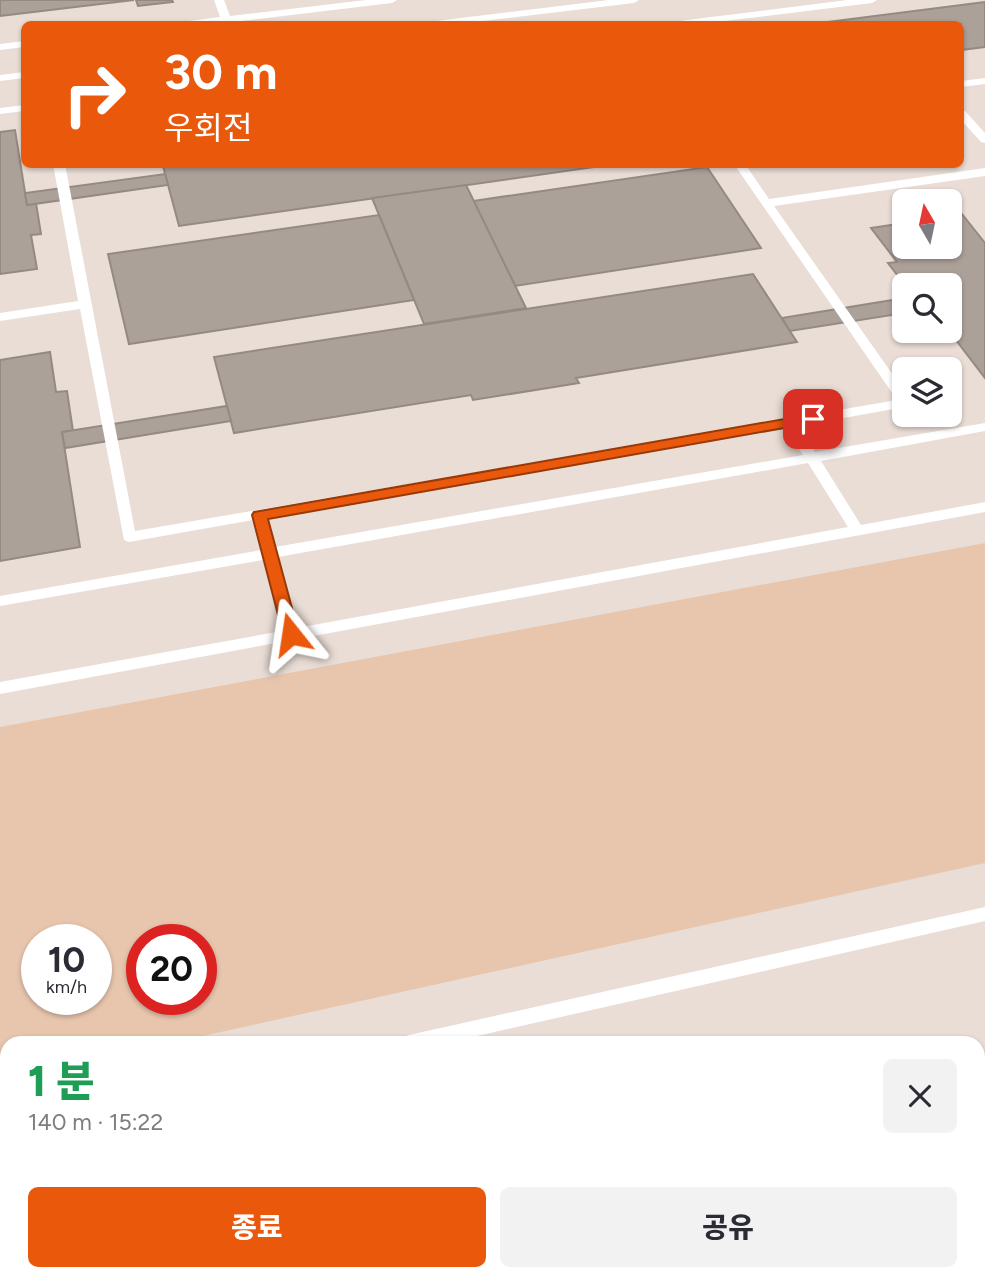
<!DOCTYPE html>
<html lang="ko">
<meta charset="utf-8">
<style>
:root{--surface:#fff;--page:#f2f2f3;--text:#2b2b33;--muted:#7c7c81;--accent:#ea580c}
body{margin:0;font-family:Figtree,"Noto Sans KR",sans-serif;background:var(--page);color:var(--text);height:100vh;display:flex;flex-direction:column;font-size:26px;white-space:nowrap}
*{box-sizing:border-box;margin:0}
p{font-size:23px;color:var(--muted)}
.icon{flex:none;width:38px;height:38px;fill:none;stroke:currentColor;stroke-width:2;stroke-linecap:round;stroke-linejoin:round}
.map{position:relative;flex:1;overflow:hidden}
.panel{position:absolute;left:0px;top:1036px;width:985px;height:245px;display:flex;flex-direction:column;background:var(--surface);border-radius:21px 21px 0 0;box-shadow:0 2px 5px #0004}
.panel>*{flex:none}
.guide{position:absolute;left:21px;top:21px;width:943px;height:147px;border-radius:10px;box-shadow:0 2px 5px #0004;background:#ea580c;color:#fff;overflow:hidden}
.needle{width:46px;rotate:351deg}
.fabs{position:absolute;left:892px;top:189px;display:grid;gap:14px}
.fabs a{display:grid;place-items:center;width:70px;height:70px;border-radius:10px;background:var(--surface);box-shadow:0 2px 5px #0004;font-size:35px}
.speed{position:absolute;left:21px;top:924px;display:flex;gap:14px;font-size:35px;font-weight:700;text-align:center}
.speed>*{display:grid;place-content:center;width:91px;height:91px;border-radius:50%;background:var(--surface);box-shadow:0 2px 5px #0004;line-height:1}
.speed small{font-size:18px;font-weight:400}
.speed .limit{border:10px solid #d22;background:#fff;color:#111}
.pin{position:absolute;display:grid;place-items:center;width:60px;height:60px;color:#fff;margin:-30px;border-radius:14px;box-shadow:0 4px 10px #0006}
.me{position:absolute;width:77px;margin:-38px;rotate:345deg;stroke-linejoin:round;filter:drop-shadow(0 0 5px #0008)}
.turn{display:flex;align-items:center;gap:24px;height:147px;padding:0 28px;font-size:32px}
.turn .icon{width:91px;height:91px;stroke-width:2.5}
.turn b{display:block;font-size:49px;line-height:60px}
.round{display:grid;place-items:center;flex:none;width:74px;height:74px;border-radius:10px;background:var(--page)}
.head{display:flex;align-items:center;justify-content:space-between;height:119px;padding:0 28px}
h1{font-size:42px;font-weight:800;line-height:52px;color:#1e9e55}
.primary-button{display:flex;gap:14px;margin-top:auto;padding:14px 28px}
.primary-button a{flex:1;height:80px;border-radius:10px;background:var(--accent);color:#fff;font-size:28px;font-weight:800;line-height:80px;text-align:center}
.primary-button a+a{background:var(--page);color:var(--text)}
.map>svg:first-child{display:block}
.green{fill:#e8c6ae;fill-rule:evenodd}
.building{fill:#aca199;stroke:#958a83;stroke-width:2}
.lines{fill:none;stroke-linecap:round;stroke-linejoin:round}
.lane{fill:#fff;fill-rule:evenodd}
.route{fill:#ea580c;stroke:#983908;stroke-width:2}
</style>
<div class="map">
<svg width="985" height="1281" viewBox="0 0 985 1281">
<rect width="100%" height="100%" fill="#e9ddd5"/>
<path class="green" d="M985,543V863L171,1043H7V1079L0,1081V727ZM37,940H96V999H37ZM142,940H201V999H142Z"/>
<g class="building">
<path d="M0,0H134L0,16Z"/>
<path d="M136,0H172L173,2L138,6Z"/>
<path d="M985,2V47L961,50V24H812Z"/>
<path d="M15,130L27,205L36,203L41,234L31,235L37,269L0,274V132Z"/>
<path d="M177,164H615L179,226L163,166Z"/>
<path d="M707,167L761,248L515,286L473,201Z"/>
<path d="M165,174L168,185L27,205L25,193Z"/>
<path d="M466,185L526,308L424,324L372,198Z"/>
<path d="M962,214L985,243V378L949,331L950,285H905L888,263L897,262L871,228L905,223V247H950V216Z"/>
<path d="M379,215L414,300L129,344L108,254Z"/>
<path d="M753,274L797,342L576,378L579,383L473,400L471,395L234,433L214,357Z"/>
<path d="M905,298V313L790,331L782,318Z"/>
<path d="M50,352L56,392L67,391L73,431L62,432L80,547L0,561V360Z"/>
<path d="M227,406L231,421L65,448L62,432Z"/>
<path d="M985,1093V1281H232L260,1274H978V1095Z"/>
</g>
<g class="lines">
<g class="lane">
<path d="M214,0H224L230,16L366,0H397L392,3L232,22V24H184L189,21L220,17Z"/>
<path d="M609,0H639L634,3L458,24H431L436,21Z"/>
<path d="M847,0H877L872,3L700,24H674L679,21Z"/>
<path d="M24,41V47L0,50V44Z"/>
<path d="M24,72V78L0,81V75Z"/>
<path d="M985,78V84L961,87V81Z"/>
<path d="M24,105V111L0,114V108Z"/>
<path d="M961,110L965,111L985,133V143L981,142L961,120Z"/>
<path d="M53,164H65L135,531L897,400L734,164H745L769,199L985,168V176L774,206L905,392V407L799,426L815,452L985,423V431L821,461L861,525L985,502V512L0,694V682L282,631L263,560L0,606V596L261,550L253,520L129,542L124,540L80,309L0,321V313L78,301ZM786,428L803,455L275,547L267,518ZM808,463L848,527L297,628L278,557Z"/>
<path d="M985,907V921L446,1043H399L402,1037L409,1035Z"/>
<path d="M7,1124V1142L0,1143V1125Z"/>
</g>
</g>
<path class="route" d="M813,414L820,419L818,422L268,519L299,634L291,640L283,634L252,515L254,512Z"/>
</svg>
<div class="fabs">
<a><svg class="needle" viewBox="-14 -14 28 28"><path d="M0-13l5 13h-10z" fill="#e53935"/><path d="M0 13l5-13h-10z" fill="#7c7c81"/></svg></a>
<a><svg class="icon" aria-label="search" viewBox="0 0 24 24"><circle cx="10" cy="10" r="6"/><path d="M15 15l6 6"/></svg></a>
<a><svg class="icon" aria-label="layers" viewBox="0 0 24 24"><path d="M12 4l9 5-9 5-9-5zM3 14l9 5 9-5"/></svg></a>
</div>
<div class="speed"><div>10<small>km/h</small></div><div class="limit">20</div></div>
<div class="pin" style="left:813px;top:419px;background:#d93025"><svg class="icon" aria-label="arrive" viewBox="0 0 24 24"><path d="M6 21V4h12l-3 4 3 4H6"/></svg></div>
<svg class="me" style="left:291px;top:634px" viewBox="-20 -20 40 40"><path d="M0-17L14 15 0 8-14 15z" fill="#ea580c" stroke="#fff" stroke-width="4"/></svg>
<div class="guide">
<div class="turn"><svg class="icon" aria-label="right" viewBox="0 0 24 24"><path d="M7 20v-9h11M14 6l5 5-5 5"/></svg><div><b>30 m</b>우회전</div></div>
</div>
<section class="panel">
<div class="head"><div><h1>1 분</h1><p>140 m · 15:22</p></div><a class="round"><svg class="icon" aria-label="close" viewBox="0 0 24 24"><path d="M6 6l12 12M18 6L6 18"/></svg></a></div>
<div class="primary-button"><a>종료</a><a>공유</a></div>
</section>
</div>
